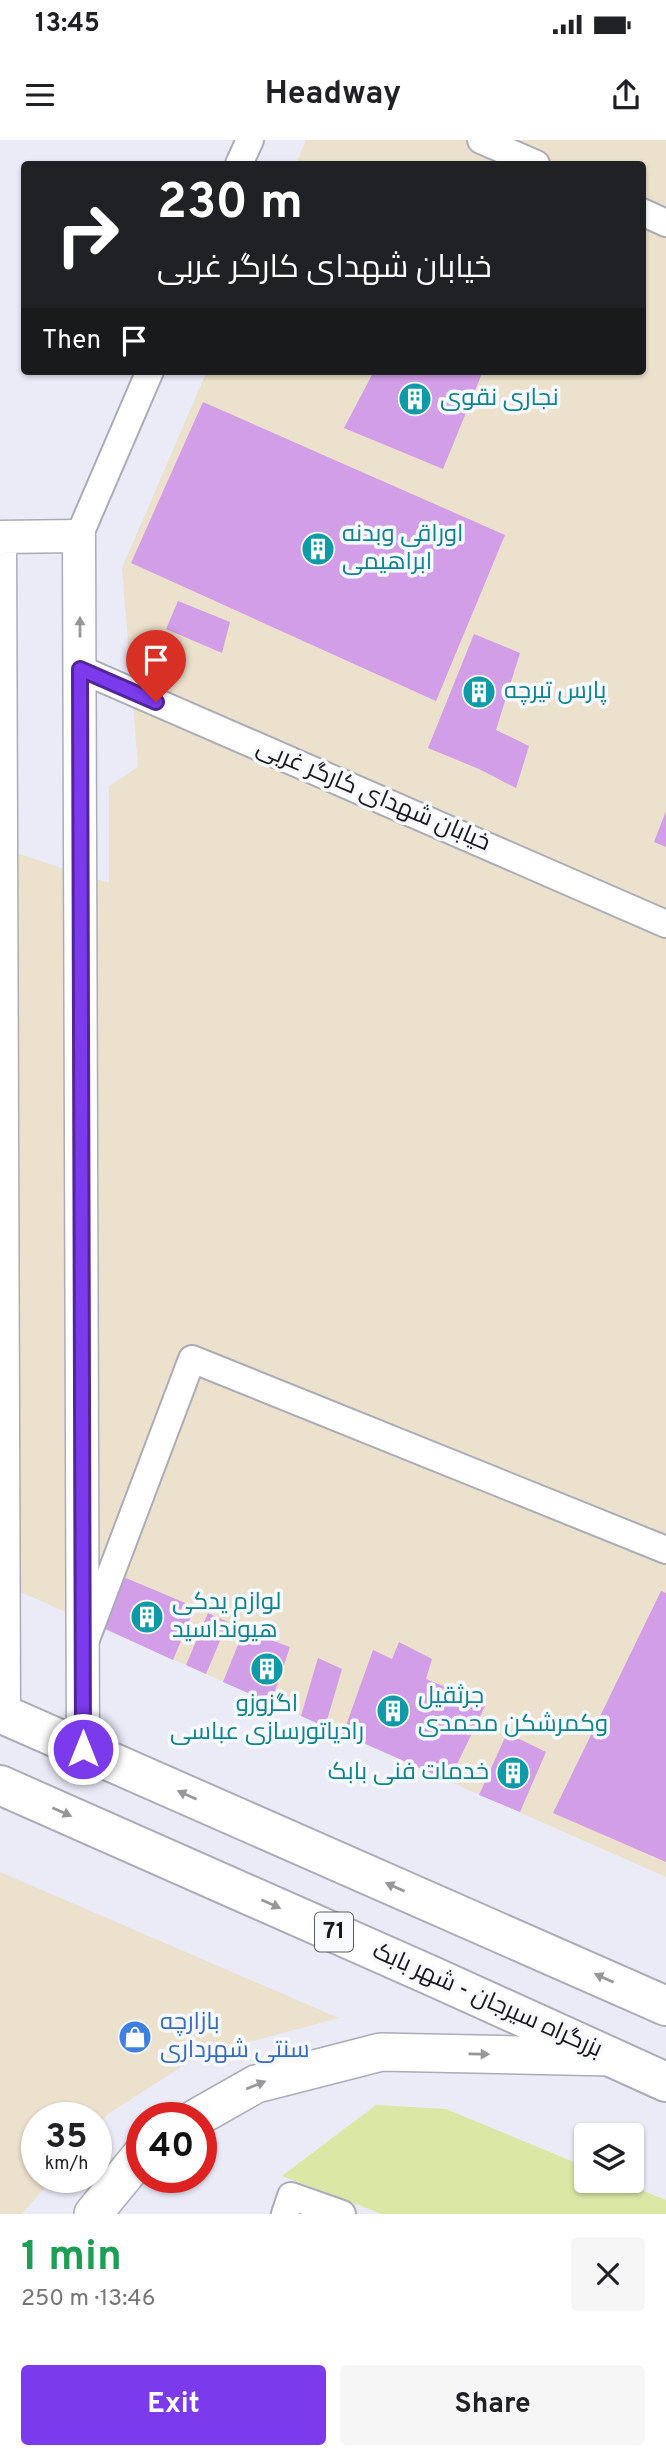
<!DOCTYPE html>
<meta charset="utf-8">
<style>
:root{--surface:#fff;--page:#f6f6f6;--text:#202124;--muted:#757577;--accent:#7c3aed}
body{margin:0;font-family:Overpass,Cairo,sans-serif;background:var(--page);color:var(--text);height:100vh;display:flex;flex-direction:column;font-size:26px;white-space:nowrap}
*{box-sizing:border-box;margin:0}
p{font-size:23px;color:var(--muted)}
.icon{flex:none;width:38px;height:38px;fill:none;stroke:currentColor;stroke-width:2;stroke-linecap:round;stroke-linejoin:round}
.map{position:relative;height:2074px;overflow:hidden}
.drawer{display:flex;flex-direction:column;background:var(--surface);flex:1}
.drawer>*{flex:none}
.banner{position:absolute;left:21px;top:21px;width:625px;height:214px;border-radius:7px;box-shadow:0 2px 5px #0004;background:#202124;color:#fff;overflow:hidden}
.buttons{position:absolute;left:574px;top:1983px;display:grid;gap:14px}
.buttons a{display:grid;place-items:center;width:70px;height:70px;border-radius:7px;background:var(--surface);box-shadow:0 2px 5px #0004;font-size:35px}
.speed{position:absolute;left:21px;top:1962px;display:flex;gap:14px;font-size:35px;font-weight:700;text-align:center}
.speed>*{display:grid;place-content:center;width:91px;height:91px;border-radius:50%;background:var(--surface);box-shadow:0 2px 5px #0004;line-height:1}
.speed small{font-size:18px;font-weight:400}
.speed .limit{border:10px solid #d22;background:#fff;color:#111}
.pin{position:absolute;display:grid;place-items:center;width:60px;height:60px;color:#fff;margin:-72px -30px;border-radius:50% 50% 50% 0;rotate:-45deg;box-shadow:0 0 7px #0007}
.pin .icon{rotate:45deg}
.me{position:absolute;width:77px;margin:-38px;rotate:0deg;stroke-linejoin:round;filter:drop-shadow(0 0 5px #0008)}
.turn{display:flex;align-items:center;gap:24px;height:147px;padding:0 21px;font-size:32px}
.turn .icon{width:91px;height:91px;stroke-width:2.5}
.turn b{display:block;font-size:49px;line-height:60px}
.then{display:flex;align-items:center;height:66px;padding:0 21px;background:#0003;gap:14px;font-size:26px}
.round{display:grid;place-items:center;flex:none;width:74px;height:74px;border-radius:7px;background:var(--page)}
.headline{display:flex;align-items:center;justify-content:space-between;height:119px;padding:0 21px}
h1{font-size:42px;font-weight:700;line-height:52px;color:#1e9e55}
.primary-button{display:flex;gap:14px;margin-top:auto;padding:14px 21px}
.primary-button a{flex:1;height:80px;border-radius:7px;background:var(--accent);color:#fff;font-size:28px;font-weight:700;line-height:80px;text-align:center}
.primary-button a+a{background:var(--page);color:var(--text)}
.status{display:flex;justify-content:space-between;align-items:center;height:49px;padding:0 35px;background:var(--surface);direction:ltr}
.status svg{height:19px;fill:currentColor}
header{display:flex;justify-content:space-between;align-items:center;height:91px;padding:0 21px;background:var(--surface);font-size:32px;font-weight:700}
.map>svg:first-child{display:block}
.commercial{fill:#ebe1cc}
.green{fill:#dae7a5}
.building{fill:#d29ee7}
.lines{fill:none;stroke-linecap:round;stroke-linejoin:round}
.minor-casing{stroke:#abacb7;stroke-width:30}
.tertiary-casing{stroke:#abacb7;stroke-width:35}
.secondary-casing{stroke:#abacb7;stroke-width:40}
.trunk-casing{stroke:#abacb7;stroke-width:42}
.minor{stroke:#fff;stroke-width:26}
.tertiary{stroke:#fff;stroke-width:32}
.secondary{stroke:#fff;stroke-width:37}
.trunk{stroke:#fff;stroke-width:38}
.oneway{fill:#979799}
.route-casing{stroke:#51269a;stroke-width:18}
.route{stroke:#7c3aed;stroke-width:12}
.labels{text-anchor:middle;dominant-baseline:central;stroke-width:7;stroke-linejoin:round;paint-order:stroke}
.shield{fill:#f8f9fe;stroke:#5b5c60;stroke-width:2}
.shield-label{font-size:23px;font-weight:bold;fill:#18181c}
.culture-label{font-size:24px;fill:#0d838f;stroke:#f8f9fe;text-anchor:start}
.street-label{font-size:24px;fill:#18181c;stroke:#f8f9fe}
.shop-label{font-size:24px;fill:#366cbe;stroke:#f8f9fe;text-anchor:start}
</style>
<div class="status"><b>13:45</b><svg viewBox="0 0 49 12"><path d="M0 12V9h3v3zM5 12V6h3v6zM10 12V3h3v9zM15 12V0h3v12zM26 1h20v11H26zM47 4h2v5h-2z"/></svg></div>
<header><svg class="icon" aria-label="menu" viewBox="0 0 24 24"><path d="M4 6h16M4 12h16M4 18h16"/></svg>Headway<svg class="icon" aria-label="share" viewBox="0 0 24 24"><path d="M12 15V3M7 8l5-5 5 5M5 13v7h14v-7"/></svg></header>
<div class="map">
<svg width="666" height="2074" viewBox="0 0 666 2074">
<rect width="100%" height="100%" fill="#eaebf7"/>
<g class="commercial">
<path d="M306,0H666V1737L0,1443V708L109,743V646L138,627L122,428L207,231H642V24H296Z"/>
<path d="M0,1732L339,1878L200,1915L108,1974L96,1988V1978H37V2037H54L22,2074H0Z"/>
</g>
<path class="green" d="M376,1965L446,1969L586,2027V2040L619,2041L666,2060V2074H382L282,2036Z"/>
<g class="building">
<path d="M374,231H483L443,329L344,288Z"/>
<path d="M203,262L505,395L436,561L131,423Z"/>
<path d="M178,461L230,482L222,513L166,489Z"/>
<path d="M474,494L520,513L496,590L529,606L516,648L479,629L428,608Z"/>
<path d="M666,671V707L654,702Z"/>
<path d="M121,1436L195,1467L173,1520L101,1487Z"/>
<path d="M661,1451L666,1453V1722L553,1673Z"/>
<path d="M208,1473L228,1482L206,1534L186,1525Z"/>
<path d="M244,1490L290,1507L271,1563L223,1542Z"/>
<path d="M399,1502L432,1519L426,1539L486,1564L449,1641L343,1594L373,1510L392,1519Z"/>
<path d="M318,1518L342,1529L325,1587L301,1576Z"/>
<path d="M507,1593L546,1612L520,1672L479,1655Z"/>
</g>
<g class="lines">
<defs>
<g id="minor">
<path d="M481,0L536,24"/>
<path d="M239,24L250,0"/>
<path d="M642,72L666,83"/>
<path d="M79,396L150,231"/>
<path d="M80,529L666,784"/>
<path d="M85,1502L192,1219L666,1410"/>
<path d="M285,2074L291,2056L342,2074"/>
</g>
<path id="tertiary" d="M4,1574L0,397L79,396L83,1609"/>
<g id="secondary">
<path d="M196,1978L256,1944L381,1912L610,1917"/>
<path d="M93,2074L142,2014"/>
</g>
<g id="trunk">
<path d="M0,1573L666,1866"/>
<path d="M0,1645L432,1836L666,1942"/>
</g>
</defs>
<use href="#minor" class="minor-casing"/>
<use href="#tertiary" class="tertiary-casing"/>
<use href="#secondary" class="secondary-casing"/>
<use href="#trunk" class="trunk-casing"/>
<use href="#minor" class="minor"/>
<use href="#tertiary" class="tertiary"/>
<use href="#secondary" class="secondary"/>
<use href="#trunk" class="trunk"/>
</g>
<defs><path id="oneway-solid" d="M-6-.8H1V-3.2L6.5 0L1 3.2V.8H-6Z" transform="scale(1.75)"/></defs>
<g class="oneway">
<use href="#oneway-solid" transform="translate(80 487) rotate(-90)"/>
<use href="#oneway-solid" transform="translate(187 1655) rotate(-156)"/>
<use href="#oneway-solid" transform="translate(62 1672) rotate(24)"/>
<use href="#oneway-solid" transform="translate(395 1747) rotate(-156)"/>
<use href="#oneway-solid" transform="translate(271 1764) rotate(24)"/>
<use href="#oneway-solid" transform="translate(604 1838) rotate(-156)"/>
<use href="#oneway-solid" transform="translate(479 1914) rotate(1)"/>
<use href="#oneway-solid" transform="translate(256 1945) rotate(-22)"/>
</g>
<g class="lines">
<defs>
<path id="route" d="M83,1609L80,529L156,562"/>
</defs>
<use href="#route" class="route-casing"/>
<use href="#route" class="route"/>
</g>
<defs>
<symbol id="building-disc" viewBox="-11 -11 22 22"><circle r="9.5" fill="#0f9aa8" stroke="#f8f9fe"/><path d="M-4-6H4V6H1V3H-1V6H-4ZM-2.5-4.3h1.7v1.8h-1.7ZM.8-4.3h1.7v1.8H.8ZM-2.5-1h1.7V.8h-1.7ZM.8-1h1.7V.8H.8Z" fill="#fff"/></symbol>
<symbol id="shop-disc" viewBox="-11 -11 22 22"><circle r="9.5" fill="#3f7fe0" stroke="#f8f9fe"/><path d="M-5-2.5h2.3a2.7 3.5 0 0 1 5.4 0H5L5.5 6h-11ZM-1.5-2.5h3a1.5 2.3 0 0 0-3 0Z" fill="#fff"/></symbol>
</defs>
<g fill-rule="evenodd">
<use href="#building-disc" x="396" y="240" width="38" height="38"/>
<use href="#building-disc" x="299" y="390" width="38" height="38"/>
<use href="#building-disc" x="460" y="533" width="38" height="38"/>
<use href="#building-disc" x="128" y="1458" width="38" height="38"/>
<use href="#building-disc" x="248" y="1510" width="38" height="38"/>
<use href="#building-disc" x="374" y="1552" width="38" height="38"/>
<use href="#building-disc" x="494" y="1614" width="38" height="38"/>
<use href="#shop-disc" x="116" y="1878" width="38" height="38"/>
</g>
<g class="labels">
<rect class="shield" x="315" y="1772.5" width="38" height="39" rx="5"/>
<g class="shield-label">
<text x="334" y="1792">71</text>
</g>
<g class="culture-label">
<text x="440" y="259">نجاری نقوی</text>
<text x="342" y="395">اوراقی وبدنه<tspan x="342" dy="28">ابراهیمی</tspan></text>
<text x="504" y="552">پارس تیرچه</text>
<text x="172" y="1463">لوازم یدکی<tspan x="172" dy="28">هیونداسید</tspan></text>
<text x="418" y="1557">جرثقیل<tspan x="418" dy="28">وکمرشکن محمدی</tspan></text>
<text x="267" y="1565" text-anchor="middle">اگزوزو<tspan x="267" dy="28">رادیاتورسازی عباسی</tspan></text>
<text x="489" y="1633" text-anchor="end">خدمات فنی بابک</text>
</g>
<g class="street-label">
<text transform="translate(373 656) rotate(23)">خیابان شهدای کارگر غربی</text>
<text transform="translate(487 1861) rotate(24)">بزرگراه سیرجان - شهر بابک</text>
</g>
<g class="shop-label">
<text x="160" y="1883">بازارچه<tspan x="160" dy="28">سنتی شهرداری</tspan></text>
</g>
</g>
</svg>
<div class="buttons">
<a><svg class="icon" aria-label="layers" viewBox="0 0 24 24"><path d="M12 4l9 5-9 5-9-5zM3 14l9 5 9-5"/></svg></a>
</div>
<div class="speed"><div>35<small>km/h</small></div><div class="limit">40</div></div>
<div class="pin" style="left:156px;top:562px;background:#d93025"><svg class="icon" aria-label="arrive" viewBox="0 0 24 24"><path d="M6 21V4h12l-3 4 3 4H6"/></svg></div>
<svg class="me" style="left:83px;top:1609px" viewBox="-20 -20 40 40"><circle r="17" fill="#7c3aed" stroke="#fff" stroke-width="3"/><path d="M0-11L8 9 0 5-8 9z" fill="#fff"/></svg>
<div class="banner">
<div class="turn"><svg class="icon" aria-label="right" viewBox="0 0 24 24"><path d="M7 20v-9h11M14 6l5 5-5 5"/></svg><div><b>230 m</b>خیابان شهدای کارگر غربی</div></div>
<div class="then">Then<svg class="icon" aria-label="arrive" viewBox="0 0 24 24"><path d="M6 21V4h12l-3 4 3 4H6"/></svg></div>
</div>
</div>
<section class="drawer">
<div class="headline"><div><h1>1 min</h1><p>250 m · 13:46</p></div><a class="round"><svg class="icon" aria-label="close" viewBox="0 0 24 24"><path d="M6 6l12 12M18 6L6 18"/></svg></a></div>
<div class="primary-button"><a>Exit</a><a>Share</a></div>
</section>
